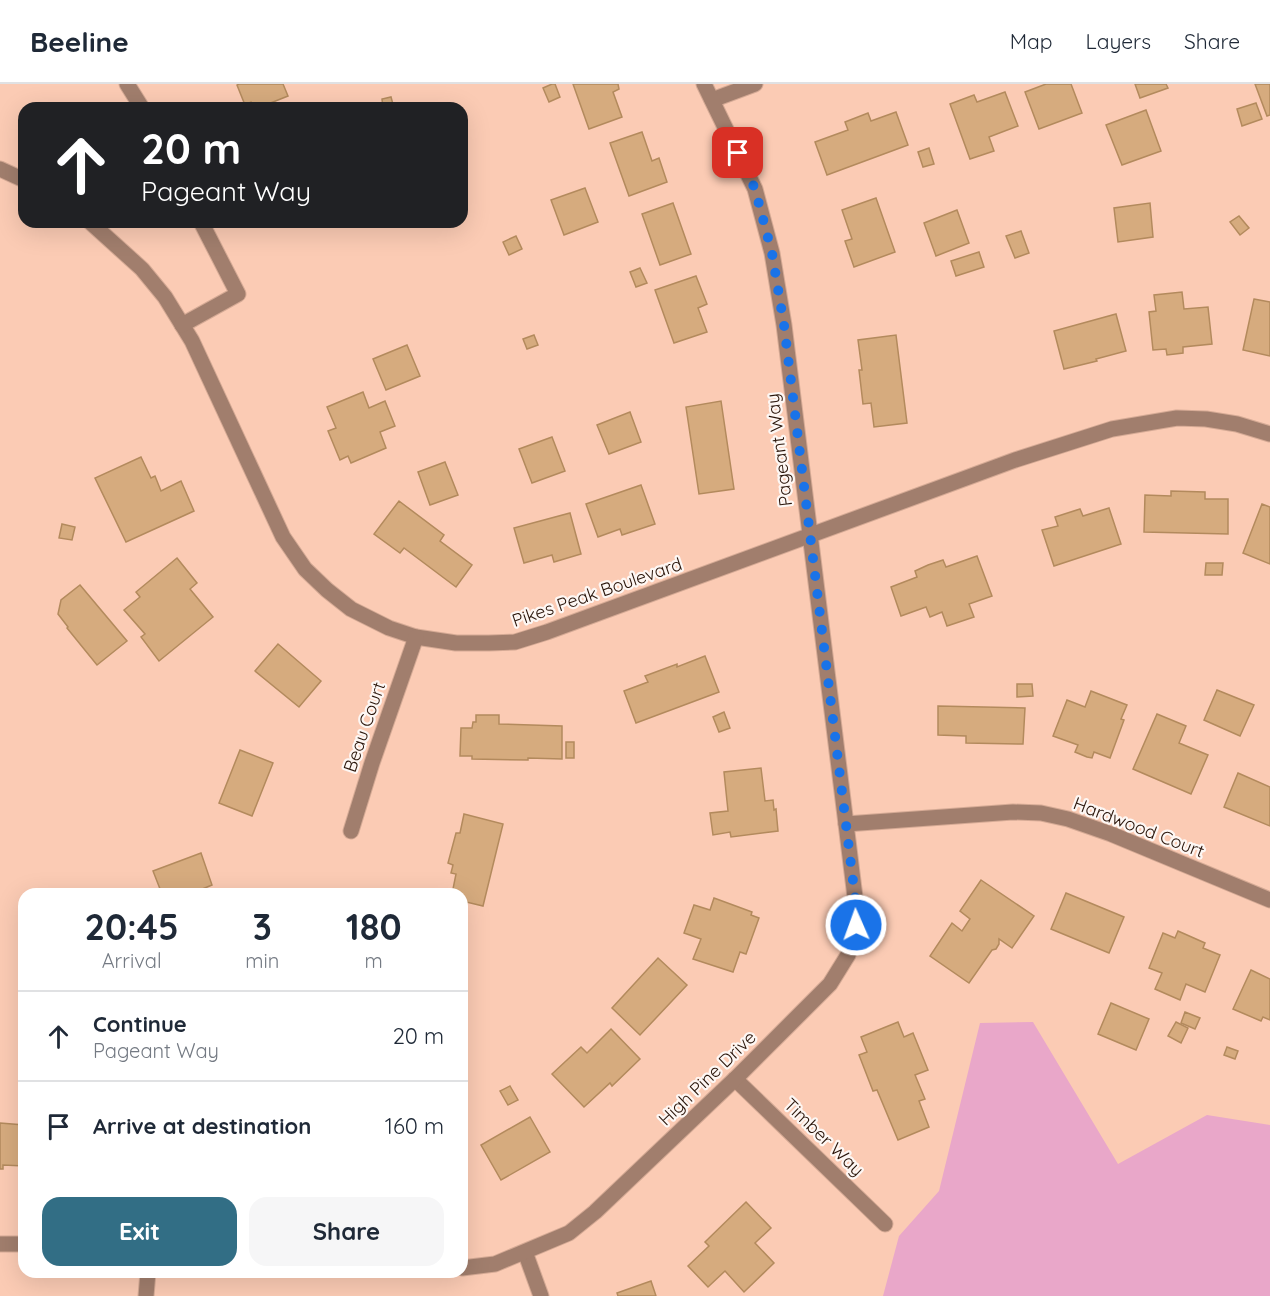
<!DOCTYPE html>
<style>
:root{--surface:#fff;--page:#f6f6f7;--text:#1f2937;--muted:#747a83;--line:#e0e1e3;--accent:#326e85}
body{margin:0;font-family:Quicksand,sans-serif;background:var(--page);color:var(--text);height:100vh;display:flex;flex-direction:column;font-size:22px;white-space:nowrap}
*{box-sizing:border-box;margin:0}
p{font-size:20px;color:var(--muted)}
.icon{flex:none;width:33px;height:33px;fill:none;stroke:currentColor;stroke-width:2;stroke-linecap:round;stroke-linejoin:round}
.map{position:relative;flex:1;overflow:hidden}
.details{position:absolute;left:18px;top:804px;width:450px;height:390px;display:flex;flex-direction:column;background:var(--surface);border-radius:18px;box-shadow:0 6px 24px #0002}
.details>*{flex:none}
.hud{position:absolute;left:18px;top:18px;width:450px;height:126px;border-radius:18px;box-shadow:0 6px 24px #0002;background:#202124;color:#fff;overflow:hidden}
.pin{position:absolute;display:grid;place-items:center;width:51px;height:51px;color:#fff;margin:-26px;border-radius:12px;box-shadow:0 3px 9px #0006}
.me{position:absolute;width:66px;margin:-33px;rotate:358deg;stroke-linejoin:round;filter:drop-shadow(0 0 4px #0008)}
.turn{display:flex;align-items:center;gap:21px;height:126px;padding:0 24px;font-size:27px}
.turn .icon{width:78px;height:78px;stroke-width:2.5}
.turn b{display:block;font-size:42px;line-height:51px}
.eta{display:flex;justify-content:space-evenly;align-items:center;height:102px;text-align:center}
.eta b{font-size:36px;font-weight:700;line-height:42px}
.button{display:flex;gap:12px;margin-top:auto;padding:12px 24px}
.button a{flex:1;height:69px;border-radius:18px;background:var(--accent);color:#fff;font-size:24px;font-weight:700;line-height:69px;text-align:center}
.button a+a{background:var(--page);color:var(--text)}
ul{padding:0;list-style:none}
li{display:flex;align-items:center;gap:18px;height:90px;padding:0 24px;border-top:2px solid var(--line)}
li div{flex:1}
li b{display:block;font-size:22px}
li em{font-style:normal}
header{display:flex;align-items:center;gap:36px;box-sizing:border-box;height:84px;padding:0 30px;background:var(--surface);border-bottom:2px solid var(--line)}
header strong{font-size:28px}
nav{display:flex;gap:33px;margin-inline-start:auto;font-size:21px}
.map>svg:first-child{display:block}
.green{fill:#e9a7c9}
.building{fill:#d6ab7e;stroke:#b38a5d;stroke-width:1.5}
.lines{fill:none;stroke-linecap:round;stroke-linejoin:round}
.street-casing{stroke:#d5aa95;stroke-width:17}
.street{stroke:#a17e6d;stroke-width:15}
.route{stroke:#1a73e8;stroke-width:10;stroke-dasharray:0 18}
.labels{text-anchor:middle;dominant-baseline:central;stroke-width:4.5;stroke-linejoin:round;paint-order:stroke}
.street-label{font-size:18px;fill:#281308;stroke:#fdf7f4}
</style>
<header>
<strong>Beeline</strong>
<nav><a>Map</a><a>Layers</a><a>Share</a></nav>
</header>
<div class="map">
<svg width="1270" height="1212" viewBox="0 0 1270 1212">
<rect width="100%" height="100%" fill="#fbcbb4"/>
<path class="green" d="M1033,938L1118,1080L1207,1031L1270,1041V1212H883L899,1152L939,1107L980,939Z"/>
<g class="building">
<path d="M239,0H283L288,12L258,24H253L251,18L245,21L237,1Z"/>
<path d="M552,0H555L560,13L549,18L543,4Z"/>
<path d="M573,0H618L619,5L613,8L622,33L589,45Z"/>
<path d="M1046,0H1071L1082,29L1039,45L1025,8Z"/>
<path d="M1135,0H1166L1168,4L1140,14Z"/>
<path d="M1255,0H1270V31L1267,32Z"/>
<path d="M1005,8L1018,42L989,53L994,67L970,75L950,20L974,11L977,18Z"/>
<path d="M391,13L394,24H383L382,15Z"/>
<path d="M1256,19L1262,35L1242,42L1237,25Z"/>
<path d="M1146,26L1161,67L1122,81L1106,41Z"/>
<path d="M896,28L908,61L827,91L815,58L848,46L845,38L863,31L868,29L871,37Z"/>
<path d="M642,48L652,77L659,74L667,98L629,112L610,59Z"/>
<path d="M929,64L934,80L923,83L918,68Z"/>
<path d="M585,104L598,138L564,151L551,116Z"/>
<path d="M876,114L895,168L854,183L845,157L852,155L842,126Z"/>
<path d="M673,119L691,170L660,181L642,130Z"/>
<path d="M1150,119L1153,153L1118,158L1114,124Z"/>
<path d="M957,126L969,159L936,172L924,139Z"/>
<path d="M1239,132L1249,144L1240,151L1230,138Z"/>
<path d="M1021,147L1029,169L1015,174L1006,152Z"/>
<path d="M516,152L522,165L509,171L503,158Z"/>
<path d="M979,168L984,183L956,192L951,177Z"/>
<path d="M640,184L647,199L636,203L630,188Z"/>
<path d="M696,192L707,220L698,224L707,248L674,259L655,206Z"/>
<path d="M1182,208L1184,225L1208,223L1212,260L1183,263V269L1167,271L1166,265L1153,266L1149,228L1156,227L1154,211Z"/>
<path d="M1254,215L1270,218V272L1243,266Z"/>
<path d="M1116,230L1126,267L1096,275L1097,277L1093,278L1064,285L1054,247Z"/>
<path d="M534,251L538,261L527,265L523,255Z"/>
<path d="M896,251L907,339L874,343L871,319L863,320L859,286H862L858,256Z"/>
<path d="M407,261L420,292L386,306L373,275Z"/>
<path d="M363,308L369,324L385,317L395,342L380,348L386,364L351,379L348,372L340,376L328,347L336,344L327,323Z"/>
<path d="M721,317L734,405L699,410L686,323Z"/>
<path d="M630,328L641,358L609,370L597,341Z"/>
<path d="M552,353L565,387L532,399L519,365Z"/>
<path d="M141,373L151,394L155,392L161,407L181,397L194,427L126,458L95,394Z"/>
<path d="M445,378L458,411L430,421L418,388Z"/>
<path d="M641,401L655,440L622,451L620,445L598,453L586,420Z"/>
<path d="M1171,407L1205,408V415H1228V450L1144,448L1145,411L1171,412Z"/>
<path d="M399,417L444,451L440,457L472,481L456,503L404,464L400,469L374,450Z"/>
<path d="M1262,420L1270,423V480L1243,469Z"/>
<path d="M1109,424L1121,460L1054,482L1042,446L1058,442L1055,433L1080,425L1083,432Z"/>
<path d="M570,429L581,470L554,478L552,471L524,479L514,444Z"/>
<path d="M62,440L75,443L72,456L59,454Z"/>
<path d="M977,472L992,512L969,520L974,533L947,542L942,528L930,533L926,523L901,532L891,503L917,493L915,487L928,481L943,476L946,483Z"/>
<path d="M177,474L197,499L190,505L213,533L159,577L141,553L145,550L124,526L140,513L136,508Z"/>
<path d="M1206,479H1223L1222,491H1205Z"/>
<path d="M80,501L127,557L97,581L67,544L68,543L58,530L61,516Z"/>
<path d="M278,560L321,597L299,623L255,587Z"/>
<path d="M705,572L719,608L636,639L624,607L648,598L645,592L677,580V583Z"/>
<path d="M1017,600H1032L1033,612L1017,613Z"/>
<path d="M1217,606L1254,621L1240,652L1204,636Z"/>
<path d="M1091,607L1127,621L1121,635L1124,636L1110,674L1094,668L1092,674L1087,673L1075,668L1078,661L1053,652L1067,616L1085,623Z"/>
<path d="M938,622L1025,624L1023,660L966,659V652L938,651Z"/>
<path d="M724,628L730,644L719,648L713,633Z"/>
<path d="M1157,630L1186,642L1179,659L1208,671L1191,710L1133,685Z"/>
<path d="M476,631H499V640L562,642V675L528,674V676L472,675V672H460L461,644H472L473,638H476Z"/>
<rect x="566" y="658" width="8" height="16"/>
<path d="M240,666L273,679L252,732L219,719Z"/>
<path d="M761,684L765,717L773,716L774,726L776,725L778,747L731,753L730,748L713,751L710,729L728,727L724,688Z"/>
<path d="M1238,689L1270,703V742L1224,723Z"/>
<path d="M464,730L503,740L483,822L462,817V810H452L456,790L451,789L453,781L448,779L456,749H460Z"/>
<path d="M201,769L212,801L200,806L201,810H162L153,787Z"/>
<path d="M981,796L1034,832L1012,864L999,855V860L996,865L992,866L969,899L930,872L952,839L962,847L970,835L960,827Z"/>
<path d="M1066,809L1124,833L1109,869L1051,845Z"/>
<path d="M714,814L752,828L751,831L759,834L746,870L740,868L733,888L693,875L701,855L684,849L694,821L710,826Z"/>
<path d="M1178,847L1205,859L1203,864L1220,871L1205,908L1186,900L1180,916L1155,905L1162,889L1149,884L1163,849L1175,854Z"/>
<path d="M658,874L687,901L640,951L612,924Z"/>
<path d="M1251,886L1270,895V936L1263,933L1261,937L1233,925Z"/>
<path d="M1111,919L1149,935L1136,966L1098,950Z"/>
<path d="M1185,928L1200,934L1195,945L1181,939Z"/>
<path d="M898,938L904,953L913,949L928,986L915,991L925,1015L919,1017L929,1043L898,1056L877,1006L873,1007L859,971L867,968L861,953Z"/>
<path d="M1176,938L1188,944L1181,959L1168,952Z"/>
<path d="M611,945L640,975L612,1002L610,999L584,1023L552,990L581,963L587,969Z"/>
<path d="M1227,963L1238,967L1235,975L1224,971Z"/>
<path d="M510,1002L518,1016L508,1021L500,1007Z"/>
<path d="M530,1033L550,1068L501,1096L481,1061Z"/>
<path d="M0,1039L24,1041V1082L3,1081V1085H0Z"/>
<path d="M746,1118L771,1144L755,1159L774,1179L744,1208L725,1187L708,1203L688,1182L709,1162L705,1158Z"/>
<path d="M651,1197L656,1212H618L617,1209Z"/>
</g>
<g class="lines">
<defs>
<g id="street">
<path d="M127,0L142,24"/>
<path d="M712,16L755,0"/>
<path d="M0,85L24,96"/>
<path d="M90,138L142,185L165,213L192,257L283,453L305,485L327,506L351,525L389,544L416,553L456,559H489L515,558L547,548L1015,376L1112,345L1177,334L1206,335L1237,340L1270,350"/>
<path d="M182,241L238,210L201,138"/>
<path d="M846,740L1013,728L1041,729L1068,735L1111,750L1270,816"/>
<path d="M351,747L372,679L416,553"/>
<path d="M735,995L885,1140"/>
<path d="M0,1160H24"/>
<path d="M525,1168L541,1212"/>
<path d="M462,1184L495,1180L569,1149L595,1128L735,995L830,900L848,871L856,841L855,813L846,740L784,241L772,169L755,105L704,0"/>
<path d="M146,1212L148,1188"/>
</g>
</defs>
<use href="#street" class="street-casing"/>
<use href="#street" class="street"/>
</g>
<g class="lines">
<path class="route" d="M738,69L755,105L772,169L784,241L855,813L856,841"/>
</g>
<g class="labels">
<g class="street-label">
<text transform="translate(779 366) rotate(-97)">Pageant Way</text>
<text transform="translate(597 508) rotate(-19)">Pikes Peak Boulevard</text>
<text transform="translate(364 643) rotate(-71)">Beau Court</text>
<text transform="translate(1139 743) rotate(21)">Hardwood Court</text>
<text transform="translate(707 994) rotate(-44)">High Pine Drive</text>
<text transform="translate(824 1053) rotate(44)">Timber Way</text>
</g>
</g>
</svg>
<div class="pin" style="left:738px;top:69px;background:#d93025"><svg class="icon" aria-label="arrive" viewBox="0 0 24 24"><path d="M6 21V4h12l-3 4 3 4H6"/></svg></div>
<svg class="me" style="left:856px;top:841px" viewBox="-20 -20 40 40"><circle r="17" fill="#1a73e8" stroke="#fff" stroke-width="3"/><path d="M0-11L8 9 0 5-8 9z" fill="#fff"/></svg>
<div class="hud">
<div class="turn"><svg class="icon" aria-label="ahead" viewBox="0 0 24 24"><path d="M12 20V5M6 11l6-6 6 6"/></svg><div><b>20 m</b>Pageant Way</div></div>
</div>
<section class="details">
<div class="eta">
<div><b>20:45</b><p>Arrival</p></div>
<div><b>3</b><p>min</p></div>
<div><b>180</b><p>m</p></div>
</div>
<ul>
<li><svg class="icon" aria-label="ahead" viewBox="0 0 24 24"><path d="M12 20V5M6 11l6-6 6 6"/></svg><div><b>Continue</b><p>Pageant Way</p></div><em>20 m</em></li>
<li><svg class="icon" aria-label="arrive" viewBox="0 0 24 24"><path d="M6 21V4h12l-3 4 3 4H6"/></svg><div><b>Arrive at destination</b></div><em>160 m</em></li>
</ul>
<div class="button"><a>Exit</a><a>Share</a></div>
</section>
</div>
